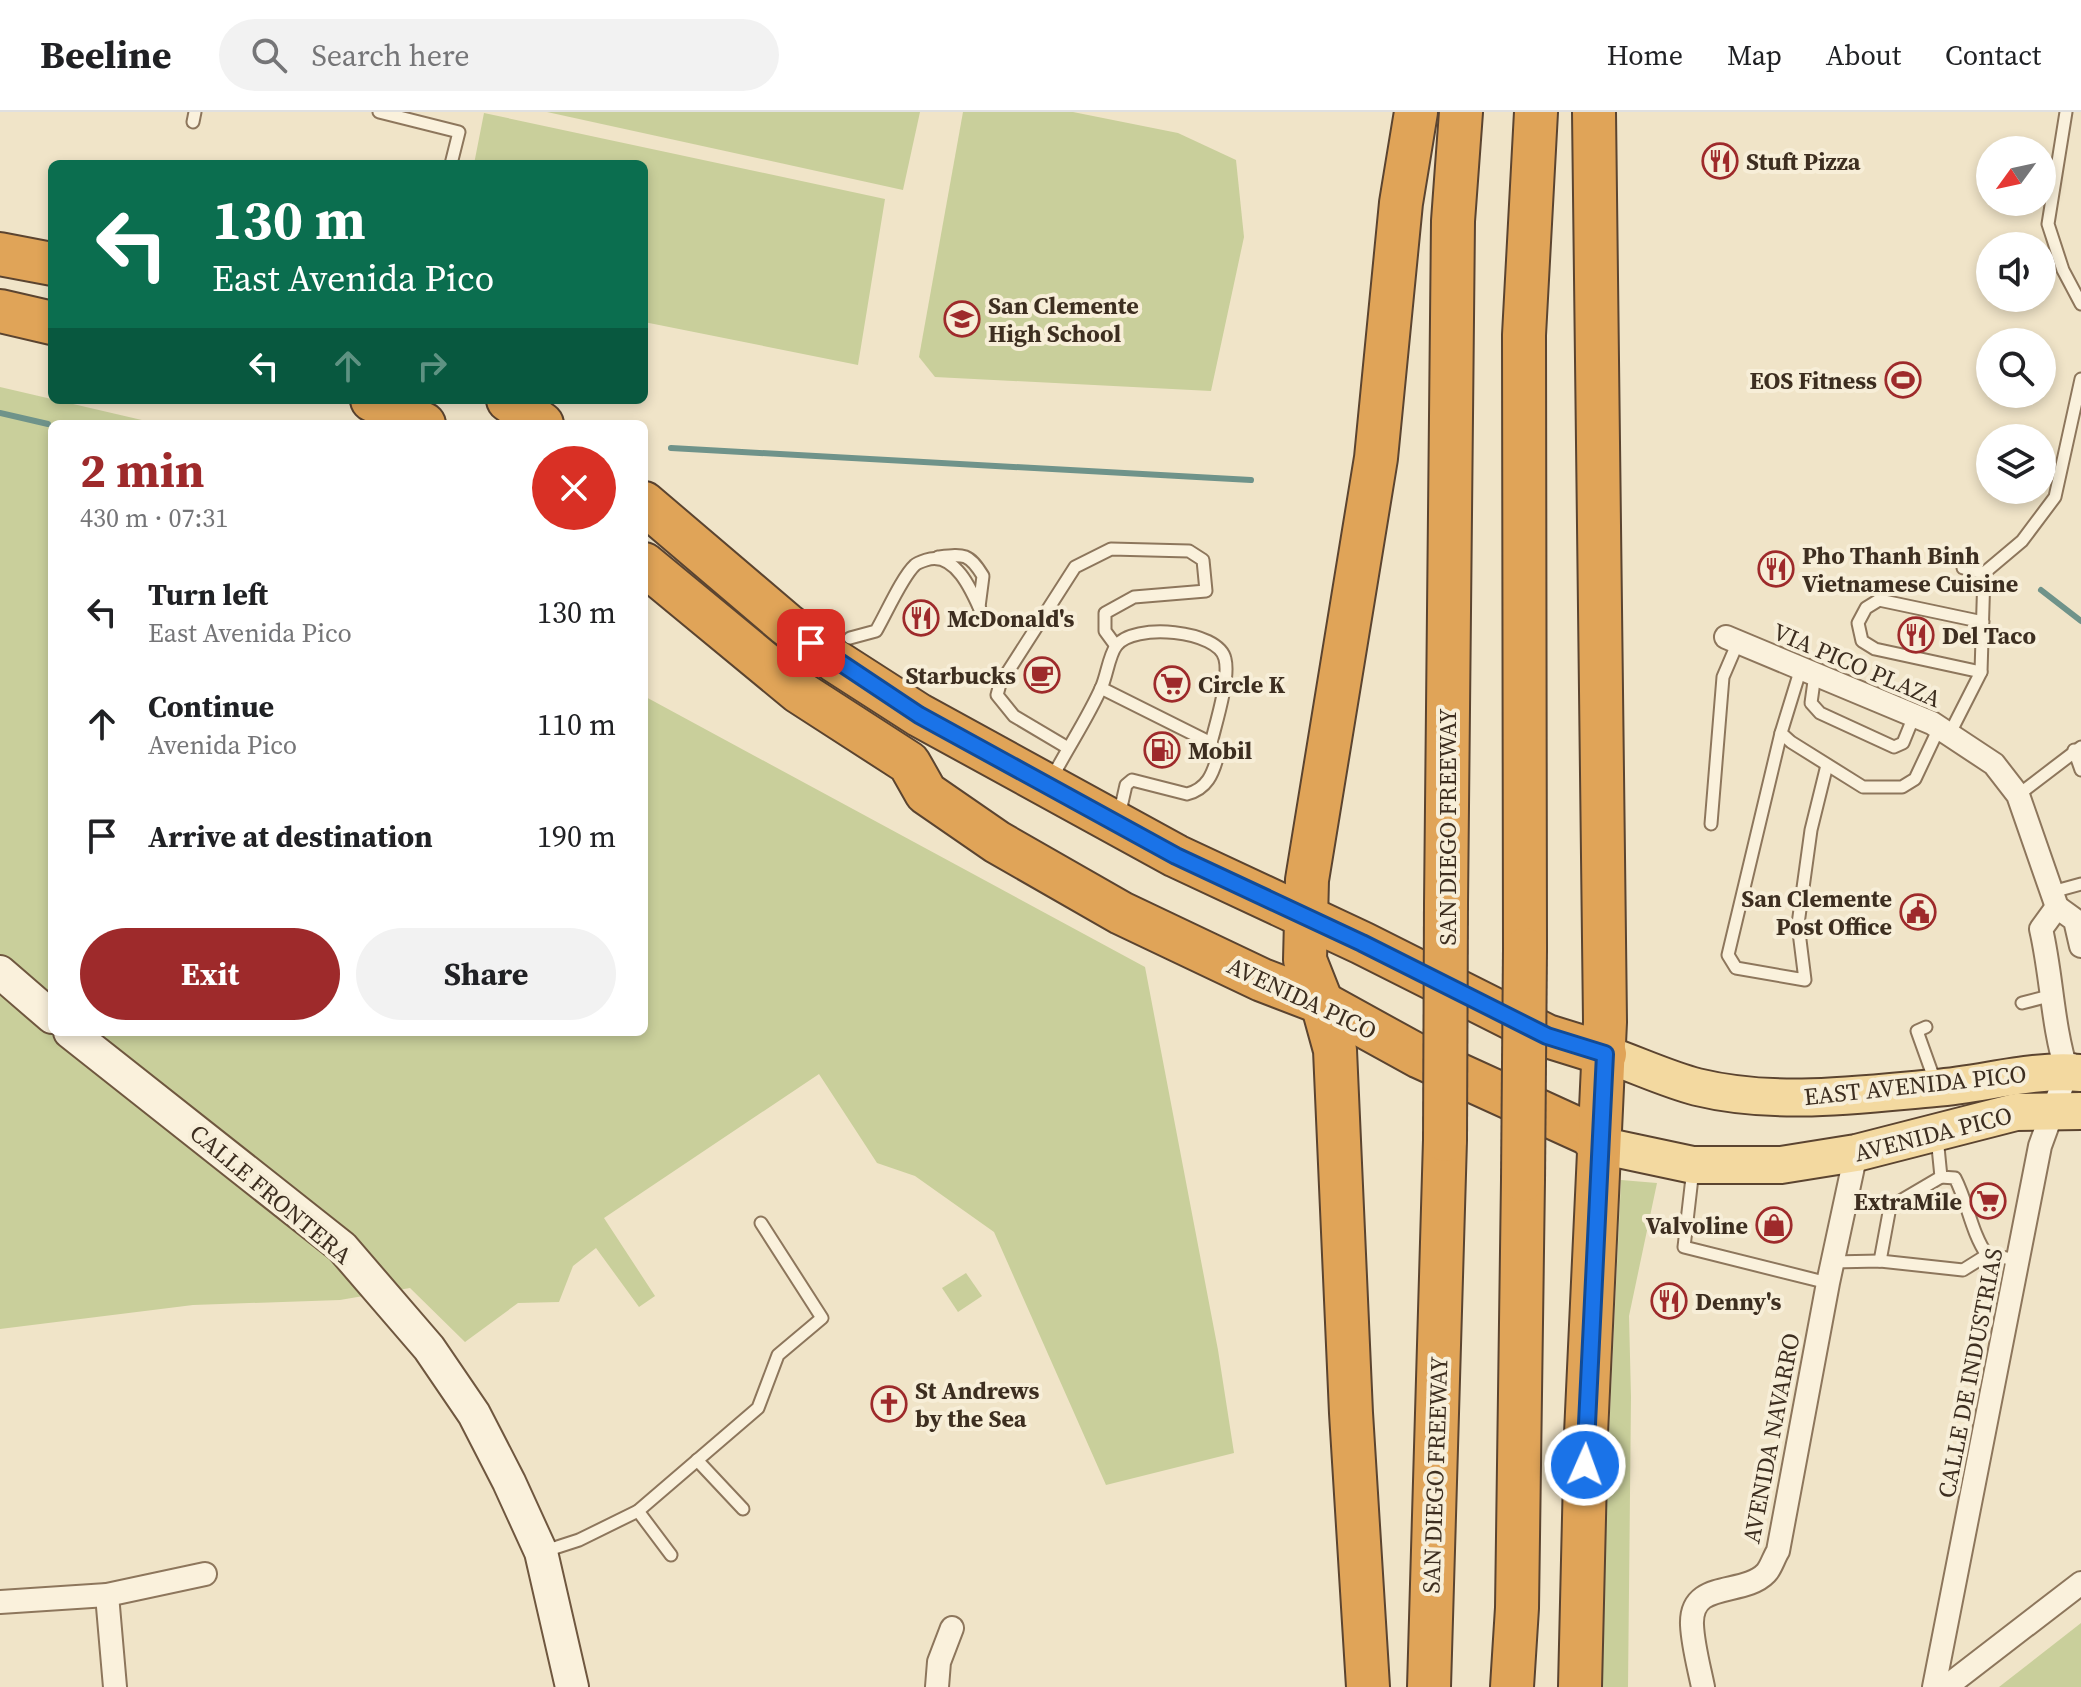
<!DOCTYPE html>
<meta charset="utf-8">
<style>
:root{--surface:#fff;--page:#f2f2f2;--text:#202124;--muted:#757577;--line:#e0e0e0;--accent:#9e2a2b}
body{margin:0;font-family:"Source Serif 4",serif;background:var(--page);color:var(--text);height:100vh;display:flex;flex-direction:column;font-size:30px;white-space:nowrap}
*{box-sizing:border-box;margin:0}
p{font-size:26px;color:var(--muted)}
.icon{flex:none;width:44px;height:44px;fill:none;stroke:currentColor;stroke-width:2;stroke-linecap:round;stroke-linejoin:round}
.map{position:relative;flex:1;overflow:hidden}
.panel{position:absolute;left:48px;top:308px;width:600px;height:616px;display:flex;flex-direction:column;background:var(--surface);border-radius:12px;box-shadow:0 4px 12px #0003}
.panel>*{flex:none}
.banner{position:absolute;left:48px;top:48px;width:600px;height:244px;border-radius:12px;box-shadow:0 4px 12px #0003;background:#0b6e4f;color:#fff;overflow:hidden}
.needle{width:52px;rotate:237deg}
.controls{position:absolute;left:1976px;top:24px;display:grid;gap:16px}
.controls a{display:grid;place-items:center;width:80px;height:80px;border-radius:50%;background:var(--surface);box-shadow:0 4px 12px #0003;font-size:40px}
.pin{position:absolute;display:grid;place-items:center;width:68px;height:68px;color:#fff;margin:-34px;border-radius:16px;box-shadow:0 4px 12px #0006}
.me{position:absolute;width:88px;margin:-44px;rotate:2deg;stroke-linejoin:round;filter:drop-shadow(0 0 6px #0008)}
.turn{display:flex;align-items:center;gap:28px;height:168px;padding:0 32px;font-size:36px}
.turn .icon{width:104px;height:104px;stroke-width:2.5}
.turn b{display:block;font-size:56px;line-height:68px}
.lanes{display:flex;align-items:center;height:76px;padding:0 32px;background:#0003;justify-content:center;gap:40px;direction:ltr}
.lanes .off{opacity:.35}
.round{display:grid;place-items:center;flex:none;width:84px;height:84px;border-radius:42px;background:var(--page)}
.overview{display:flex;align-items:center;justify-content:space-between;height:136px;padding:0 32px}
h1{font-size:48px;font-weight:700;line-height:60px;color:var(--accent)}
.primary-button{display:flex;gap:16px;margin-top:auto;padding:16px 32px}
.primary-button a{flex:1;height:92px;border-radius:48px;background:var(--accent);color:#fff;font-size:32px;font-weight:700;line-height:92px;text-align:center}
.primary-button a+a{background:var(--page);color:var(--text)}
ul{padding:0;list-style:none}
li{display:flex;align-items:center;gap:24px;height:112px;padding:0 32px}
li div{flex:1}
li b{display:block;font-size:30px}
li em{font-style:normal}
header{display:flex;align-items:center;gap:48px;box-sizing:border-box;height:112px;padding:0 40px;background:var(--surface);border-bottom:2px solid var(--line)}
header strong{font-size:38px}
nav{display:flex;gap:44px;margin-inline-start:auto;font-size:28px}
.search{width:560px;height:72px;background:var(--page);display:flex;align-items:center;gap:20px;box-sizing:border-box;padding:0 28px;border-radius:44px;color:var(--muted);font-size:30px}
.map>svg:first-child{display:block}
.green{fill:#c9cf9b}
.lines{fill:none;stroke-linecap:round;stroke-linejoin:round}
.stream{stroke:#6f938a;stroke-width:6}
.lane-casing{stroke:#8d765c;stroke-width:15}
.street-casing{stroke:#8d765c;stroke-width:26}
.secondary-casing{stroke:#6f573f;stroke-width:36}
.primary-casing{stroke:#5b4430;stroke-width:40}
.highway-casing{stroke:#5b4430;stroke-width:46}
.lane{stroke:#faf1dc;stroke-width:11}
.street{stroke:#faf1dc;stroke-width:22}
.secondary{stroke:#faf1dc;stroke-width:32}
.primary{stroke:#f3d9a0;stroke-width:36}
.highway{stroke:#e0a458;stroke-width:42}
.highway-bridge-casing{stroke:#5b4430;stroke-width:46;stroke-linecap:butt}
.highway-bridge{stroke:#e0a458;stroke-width:42}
.route-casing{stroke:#114b97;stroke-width:20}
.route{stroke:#1a73e8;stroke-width:14}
.labels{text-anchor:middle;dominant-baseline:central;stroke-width:8;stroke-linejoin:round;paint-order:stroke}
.poi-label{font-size:24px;font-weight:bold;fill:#3d2e20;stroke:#f7eed8;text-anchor:start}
.street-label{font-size:24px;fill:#3d2e20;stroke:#f7eed8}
</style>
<header>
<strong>Beeline</strong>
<div class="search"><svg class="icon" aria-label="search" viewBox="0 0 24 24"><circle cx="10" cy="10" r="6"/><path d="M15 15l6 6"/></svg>Search here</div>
<nav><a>Home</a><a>Map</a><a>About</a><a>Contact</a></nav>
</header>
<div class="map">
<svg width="2081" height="1575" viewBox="0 0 2081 1575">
<rect width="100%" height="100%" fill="#f0e4c8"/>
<g class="green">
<path d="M547,0H920L903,78Z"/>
<path d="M963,0H1073L1178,21L1236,48L1244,125L1211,279L935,265L919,245Z"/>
<path d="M484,1L885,87L858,253L644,210V52H474Z"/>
<path d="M0,275L159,312H52V920H644V584L1145,855L1218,1238L1234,1341L1106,1373L994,1120L915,1064L877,1051L819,962L604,1106L655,1184L639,1195L596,1136L573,1154L559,1190L518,1191L465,1230L410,1176L340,1188L193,1193L0,1217Z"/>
<path d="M1621,1068L1657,1071L1629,1204L1631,1285L1628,1575H1597Z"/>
<path d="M966,1161L982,1184L958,1200L942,1176Z"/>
<path d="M2081,1511V1575H1999Z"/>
</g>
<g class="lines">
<g class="stream">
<path d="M0,301L48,312"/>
<path d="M671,336L1251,368"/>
<path d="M2041,478L2081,509"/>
</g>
<defs>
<g id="lane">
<path d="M379,0L459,20L451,52"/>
<path d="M2066,0L2048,112L2063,158L2081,192"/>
<path d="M193,10L195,0"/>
<path d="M938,445C964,442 969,441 983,464L979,495"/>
<path d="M1984,461L2022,429L2055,385L2081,267"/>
<path d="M850,526L876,519C886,502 902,465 915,453C917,451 923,449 926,448C958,437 976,489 986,511"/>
<path d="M1801,556L1781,621L1791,630L1863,675H1902L1915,667L1939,616"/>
<path d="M1981,560L1875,537L1862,529L1858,511L1866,496L1879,488L1983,510"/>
<path d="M1815,562L1811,591L1820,601L1894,635L1903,631L1914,604"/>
<path d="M1101,576L1211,631L1218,643C1213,662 1207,677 1187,682L1132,668L1126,673L1119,704"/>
<path d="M1781,621L1728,843L1736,856L1805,868L1798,812L1811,718L1827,653"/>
<path d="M1949,623L1981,560L1984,461L1963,456"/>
<path d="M1068,636L1014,604L997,583L1000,572L1075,455L1111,437L1189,439L1203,448L1206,479L1134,485L1105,501V519L1116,534"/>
<path d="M2074,638L2081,658"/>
<path d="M1052,666C1068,635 1088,606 1102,574C1107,562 1109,544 1116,534C1133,510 1219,518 1225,547C1230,566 1216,611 1211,631"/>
<path d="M2018,683L2081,635"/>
<path d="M1711,712L1723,565L1738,530"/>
<path d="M2052,780L2081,772"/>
<path d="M2022,891L2053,883"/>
<path d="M1926,915L1917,919L1936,972"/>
<path d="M1937,1025L1941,1065L1955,1066C1968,1091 1971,1120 1987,1143L2019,1148"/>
<path d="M1693,1057L1684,1135L1828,1171"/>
<path d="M1880,1149L1890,1095L1941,1065"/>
<path d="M1832,1150L1880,1149L1963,1158L1987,1143"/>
<path d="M697,1348L743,1397"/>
<path d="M638,1399L671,1443"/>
<path d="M542,1440L579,1428L638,1399L758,1296L778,1243L822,1206L761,1111"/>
</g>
<g id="street">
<path d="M1726,525L1932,611L1994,652L2018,683L2057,795L2075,808L2081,834"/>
<path d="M2057,795L2041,817C2052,864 2052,913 2067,960"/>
<path d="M107,1483L115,1575"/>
<path d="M0,1490L107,1483L205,1462"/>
<path d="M937,1575L939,1550L952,1516"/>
<path d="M1703,1575C1699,1555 1693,1534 1692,1513C1690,1467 1743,1485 1766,1461C1771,1456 1774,1445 1778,1439L1828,1171L1856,1041"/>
<path d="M1934,1575L2040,1034L2067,960L2072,953"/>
<path d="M1946,1575L2081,1471"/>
</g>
<g id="secondary">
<path d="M0,860L52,905"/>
<path d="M70,920L342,1135L429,1236L474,1302L509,1370L541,1440L572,1575"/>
</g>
<g id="primary">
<path d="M1605,942C1635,952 1666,967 1697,975C1775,994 1856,983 1935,976C1986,972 2028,957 2081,961"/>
<path d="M1599,1033L1693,1053H1781L1856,1041L2016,1000L2081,999"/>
</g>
<g id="highway">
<path d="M0,142L52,152"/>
<path d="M0,199L52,211"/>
<path d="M372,288L424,312"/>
<path d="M508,288L542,312"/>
<path d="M644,391L786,512L835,549L919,603L1176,744L1362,831L1547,924L1605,942"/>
<path d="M644,452L799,580L909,651L926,681L997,730L1121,801L1262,868L1322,891L1420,945L1589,1022L1599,1033"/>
<path d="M1446,792L1453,109L1461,0"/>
<path d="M1525,837L1524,223L1536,0"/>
<path d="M1368,1575L1351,1301L1335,938L1322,891L1305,848L1307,768L1376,346L1401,91L1416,0"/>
<path d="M1429,1575L1445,1028"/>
<path d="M1512,1575L1517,1496L1523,1068"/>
<path d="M1580,1575L1586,1322L1605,910L1594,0"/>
</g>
</defs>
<use href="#lane" class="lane-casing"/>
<use href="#street" class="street-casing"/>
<use href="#secondary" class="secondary-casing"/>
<use href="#primary" class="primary-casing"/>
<use href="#highway" class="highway-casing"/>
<use href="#lane" class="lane"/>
<use href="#street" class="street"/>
<use href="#secondary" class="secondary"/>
<use href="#primary" class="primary"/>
<use href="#highway" class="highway"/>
<defs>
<g id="highway-bridge">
<path d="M1445,1028L1446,792"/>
<path d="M1523,1068L1525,837"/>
</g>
</defs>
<use href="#highway-bridge" class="highway-bridge-casing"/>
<use href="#highway-bridge" class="highway-bridge"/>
</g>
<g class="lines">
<defs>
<path id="route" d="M811,531L919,603L1176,744L1362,831L1547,924L1605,942L1585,1353"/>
</defs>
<use href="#route" class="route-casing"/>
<use href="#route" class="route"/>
</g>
<defs>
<symbol id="restaurant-ring" viewBox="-11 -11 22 22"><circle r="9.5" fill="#f7eed8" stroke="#9e2a2b" stroke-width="1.5"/><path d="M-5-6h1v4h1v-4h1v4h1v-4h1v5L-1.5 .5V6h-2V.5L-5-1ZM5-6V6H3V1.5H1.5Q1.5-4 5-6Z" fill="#9e2a2b"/></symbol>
<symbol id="school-ring" viewBox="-11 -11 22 22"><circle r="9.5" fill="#f7eed8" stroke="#9e2a2b" stroke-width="1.5"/><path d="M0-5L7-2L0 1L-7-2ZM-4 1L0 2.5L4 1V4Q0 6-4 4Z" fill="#9e2a2b"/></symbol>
<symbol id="stadium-ring" viewBox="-11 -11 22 22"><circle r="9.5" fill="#f7eed8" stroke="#9e2a2b" stroke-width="1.5"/><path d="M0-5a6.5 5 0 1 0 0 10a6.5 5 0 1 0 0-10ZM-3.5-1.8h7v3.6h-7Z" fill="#9e2a2b"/></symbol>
<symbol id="cafe-ring" viewBox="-11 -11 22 22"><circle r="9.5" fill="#f7eed8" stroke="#9e2a2b" stroke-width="1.5"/><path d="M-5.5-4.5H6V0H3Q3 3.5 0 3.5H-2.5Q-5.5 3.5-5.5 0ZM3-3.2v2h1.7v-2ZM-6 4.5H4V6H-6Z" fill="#9e2a2b"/></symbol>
<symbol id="supermarket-ring" viewBox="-11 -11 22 22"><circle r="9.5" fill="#f7eed8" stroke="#9e2a2b" stroke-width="1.5"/><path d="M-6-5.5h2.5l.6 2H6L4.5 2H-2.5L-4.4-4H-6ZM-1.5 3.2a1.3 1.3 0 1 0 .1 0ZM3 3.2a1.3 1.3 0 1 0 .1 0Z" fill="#9e2a2b"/></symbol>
<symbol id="fuel-ring" viewBox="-11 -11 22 22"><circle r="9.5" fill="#f7eed8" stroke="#9e2a2b" stroke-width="1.5"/><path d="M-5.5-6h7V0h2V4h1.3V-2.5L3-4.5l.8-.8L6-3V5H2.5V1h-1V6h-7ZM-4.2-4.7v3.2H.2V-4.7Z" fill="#9e2a2b"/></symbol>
<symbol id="civic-ring" viewBox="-11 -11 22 22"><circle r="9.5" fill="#f7eed8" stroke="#9e2a2b" stroke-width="1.5"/><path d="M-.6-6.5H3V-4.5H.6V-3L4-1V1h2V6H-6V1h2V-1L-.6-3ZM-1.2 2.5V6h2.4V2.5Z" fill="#9e2a2b"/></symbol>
<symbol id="shop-ring" viewBox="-11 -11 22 22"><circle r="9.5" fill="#f7eed8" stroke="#9e2a2b" stroke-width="1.5"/><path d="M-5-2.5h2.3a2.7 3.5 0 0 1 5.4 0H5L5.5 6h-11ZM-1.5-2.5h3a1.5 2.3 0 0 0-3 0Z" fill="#9e2a2b"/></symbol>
<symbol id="church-ring" viewBox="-11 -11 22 22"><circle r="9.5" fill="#f7eed8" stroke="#9e2a2b" stroke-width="1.5"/><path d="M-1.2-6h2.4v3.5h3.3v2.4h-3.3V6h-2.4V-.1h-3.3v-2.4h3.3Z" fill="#9e2a2b"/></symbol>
</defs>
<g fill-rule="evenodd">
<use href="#restaurant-ring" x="1700" y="29" width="40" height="40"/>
<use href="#school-ring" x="942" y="187" width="40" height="40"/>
<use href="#stadium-ring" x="1883" y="248" width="40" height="40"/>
<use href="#restaurant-ring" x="1756" y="437" width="40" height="40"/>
<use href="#restaurant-ring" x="901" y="486" width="40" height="40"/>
<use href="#restaurant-ring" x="1896" y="503" width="40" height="40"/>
<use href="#cafe-ring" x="1022" y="543" width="40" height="40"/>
<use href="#supermarket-ring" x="1152" y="552" width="40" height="40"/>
<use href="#fuel-ring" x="1142" y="618" width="40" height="40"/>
<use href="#civic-ring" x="1898" y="780" width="40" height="40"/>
<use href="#supermarket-ring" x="1968" y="1069" width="40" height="40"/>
<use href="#shop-ring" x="1754" y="1093" width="40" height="40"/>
<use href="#restaurant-ring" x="1649" y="1169" width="40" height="40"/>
<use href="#church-ring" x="869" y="1272" width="40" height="40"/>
</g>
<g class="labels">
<g class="poi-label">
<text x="1746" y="49">Stuft Pizza</text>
<text x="988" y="193">San Clemente<tspan x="988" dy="28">High School</tspan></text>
<text x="1877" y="268" text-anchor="end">EOS Fitness</text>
<text x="1802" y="443">Pho Thanh Binh<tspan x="1802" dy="28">Vietnamese Cuisine</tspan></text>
<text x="947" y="506">McDonald's</text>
<text x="1942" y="523">Del Taco</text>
<text x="1016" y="563" text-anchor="end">Starbucks</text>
<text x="1198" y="572">Circle K</text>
<text x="1188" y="638">Mobil</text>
<text x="1892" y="786" text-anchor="end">San Clemente<tspan x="1892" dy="28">Post Office</tspan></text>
<text x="1962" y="1089" text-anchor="end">ExtraMile</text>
<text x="1748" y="1113" text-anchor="end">Valvoline</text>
<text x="1695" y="1189">Denny's</text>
<text x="915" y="1278">St Andrews<tspan x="915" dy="28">by the Sea</tspan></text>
</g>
<g class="street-label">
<text transform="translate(1857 553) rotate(23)">VIA PICO PLAZA</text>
<text transform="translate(1447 715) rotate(-90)">SAN DIEGO FREEWAY</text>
<text transform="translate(1302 886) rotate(25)">AVENIDA PICO</text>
<text transform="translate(1915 973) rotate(-6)">EAST AVENIDA PICO</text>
<text transform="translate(1933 1022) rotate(-14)">AVENIDA PICO</text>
<text transform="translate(271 1082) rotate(40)">CALLE FRONTERA</text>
<text transform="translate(1970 1261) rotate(-79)">CALLE DE INDUSTRIAS</text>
<text transform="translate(1771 1326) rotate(-79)">AVENIDA NAVARRO</text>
<text transform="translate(1435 1363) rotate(-88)">SAN DIEGO FREEWAY</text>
</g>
</g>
</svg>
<div class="controls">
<a><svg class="needle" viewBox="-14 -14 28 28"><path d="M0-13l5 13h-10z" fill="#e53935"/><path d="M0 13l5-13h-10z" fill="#757577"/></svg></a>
<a><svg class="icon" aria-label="sound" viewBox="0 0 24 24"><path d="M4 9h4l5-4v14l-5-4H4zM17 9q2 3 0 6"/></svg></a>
<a><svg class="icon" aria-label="search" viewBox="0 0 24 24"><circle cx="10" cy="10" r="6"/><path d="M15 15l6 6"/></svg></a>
<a><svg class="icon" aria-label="layers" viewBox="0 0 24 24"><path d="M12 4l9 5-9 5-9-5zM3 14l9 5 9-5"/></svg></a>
</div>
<div class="pin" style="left:811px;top:531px;background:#d93025"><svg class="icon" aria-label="arrive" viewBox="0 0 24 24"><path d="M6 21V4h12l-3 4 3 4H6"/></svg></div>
<svg class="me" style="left:1585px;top:1353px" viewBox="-20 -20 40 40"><circle r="17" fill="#1a73e8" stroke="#fff" stroke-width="3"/><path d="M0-11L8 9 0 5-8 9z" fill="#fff"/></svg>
<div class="banner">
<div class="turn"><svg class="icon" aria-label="left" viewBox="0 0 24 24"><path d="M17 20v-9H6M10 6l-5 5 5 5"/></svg><div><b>130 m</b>East Avenida Pico</div></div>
<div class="lanes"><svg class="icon" aria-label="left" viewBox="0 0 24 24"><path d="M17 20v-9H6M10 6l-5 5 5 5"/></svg><svg class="icon off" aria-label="ahead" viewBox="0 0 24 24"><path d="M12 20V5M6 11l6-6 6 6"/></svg><svg class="icon off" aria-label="right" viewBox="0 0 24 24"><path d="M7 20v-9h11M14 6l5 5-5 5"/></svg></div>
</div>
<section class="panel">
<div class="overview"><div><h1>2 min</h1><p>430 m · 07:31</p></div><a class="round" style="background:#d93025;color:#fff"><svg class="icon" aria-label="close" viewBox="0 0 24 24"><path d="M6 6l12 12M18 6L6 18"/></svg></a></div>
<ul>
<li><svg class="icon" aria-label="left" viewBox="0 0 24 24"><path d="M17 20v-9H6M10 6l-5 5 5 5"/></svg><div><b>Turn left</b><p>East Avenida Pico</p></div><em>130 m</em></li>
<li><svg class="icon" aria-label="ahead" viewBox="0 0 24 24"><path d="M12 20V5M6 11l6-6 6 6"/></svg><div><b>Continue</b><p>Avenida Pico</p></div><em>110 m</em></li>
<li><svg class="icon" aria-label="arrive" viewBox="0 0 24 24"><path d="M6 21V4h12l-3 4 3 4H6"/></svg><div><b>Arrive at destination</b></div><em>190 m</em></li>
</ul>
<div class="primary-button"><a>Exit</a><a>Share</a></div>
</section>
</div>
